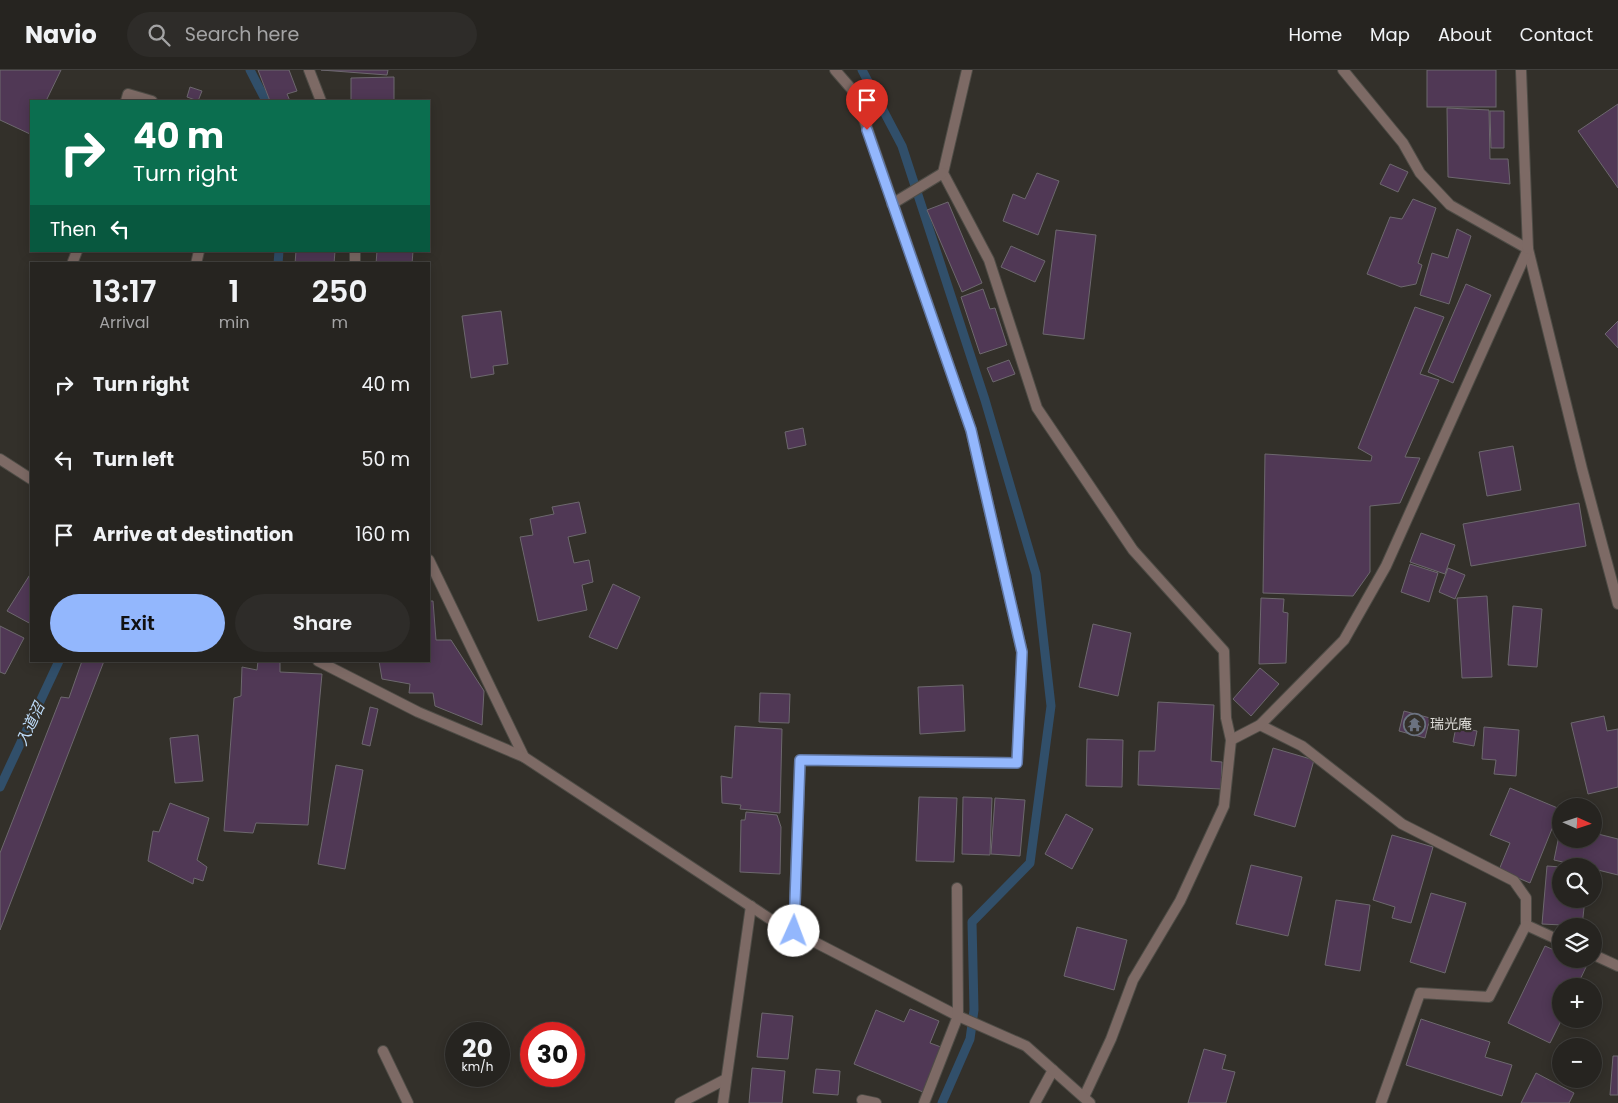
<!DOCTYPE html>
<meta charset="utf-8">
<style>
:root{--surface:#262420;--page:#2e2c29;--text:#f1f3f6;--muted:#a4a4a5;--line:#42413e;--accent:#93b7fd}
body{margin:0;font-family:Poppins,"Noto Sans JP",sans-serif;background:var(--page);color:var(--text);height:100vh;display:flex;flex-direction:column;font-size:19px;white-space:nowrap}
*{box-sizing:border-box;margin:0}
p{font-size:16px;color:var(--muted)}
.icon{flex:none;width:28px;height:28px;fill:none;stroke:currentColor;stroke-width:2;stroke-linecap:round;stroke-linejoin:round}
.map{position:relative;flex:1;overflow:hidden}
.drawer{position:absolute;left:30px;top:192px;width:400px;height:400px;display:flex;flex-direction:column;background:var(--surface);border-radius:0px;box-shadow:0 2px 12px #0003,0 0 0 1px var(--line)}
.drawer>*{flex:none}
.top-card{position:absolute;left:30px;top:30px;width:400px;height:152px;border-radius:0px;box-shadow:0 2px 12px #0003,0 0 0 1px var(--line);background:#0b6e4f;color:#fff;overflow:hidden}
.needle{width:32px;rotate:93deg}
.tools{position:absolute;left:1552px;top:728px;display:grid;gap:10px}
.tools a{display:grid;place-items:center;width:50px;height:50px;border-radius:50%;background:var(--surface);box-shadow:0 2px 12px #0003,0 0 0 1px var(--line);font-size:25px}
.speed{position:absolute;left:445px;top:952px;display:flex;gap:10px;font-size:25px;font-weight:700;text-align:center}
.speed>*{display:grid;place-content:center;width:65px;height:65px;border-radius:50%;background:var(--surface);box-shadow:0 2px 12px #0003,0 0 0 1px var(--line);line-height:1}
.speed small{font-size:12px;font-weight:400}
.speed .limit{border:8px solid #d22;background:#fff;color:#111}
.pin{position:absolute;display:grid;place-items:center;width:42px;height:42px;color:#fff;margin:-51px -21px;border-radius:50% 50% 50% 0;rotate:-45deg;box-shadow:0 0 5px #0007}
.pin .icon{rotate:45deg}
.me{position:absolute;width:55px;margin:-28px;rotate:2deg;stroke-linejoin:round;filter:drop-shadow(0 0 4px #0008)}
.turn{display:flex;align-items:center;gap:18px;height:105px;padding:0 20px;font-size:22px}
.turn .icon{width:65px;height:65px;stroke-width:2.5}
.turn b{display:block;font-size:35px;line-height:42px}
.then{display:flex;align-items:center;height:48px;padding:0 20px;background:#0003;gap:10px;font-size:19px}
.eta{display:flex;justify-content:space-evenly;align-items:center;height:85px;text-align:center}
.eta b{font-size:30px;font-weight:600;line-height:35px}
.primary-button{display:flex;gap:10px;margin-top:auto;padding:10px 20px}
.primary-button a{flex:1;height:58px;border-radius:30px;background:var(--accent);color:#111;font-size:20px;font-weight:600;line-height:58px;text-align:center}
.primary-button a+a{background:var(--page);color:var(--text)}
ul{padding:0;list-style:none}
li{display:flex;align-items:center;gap:15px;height:75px;padding:0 20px}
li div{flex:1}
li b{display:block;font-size:19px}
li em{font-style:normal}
header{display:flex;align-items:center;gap:30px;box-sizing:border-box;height:70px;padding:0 25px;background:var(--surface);border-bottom:1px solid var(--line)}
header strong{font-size:24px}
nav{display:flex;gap:28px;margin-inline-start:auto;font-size:18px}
.search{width:350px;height:45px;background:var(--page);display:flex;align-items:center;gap:12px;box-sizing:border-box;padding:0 18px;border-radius:28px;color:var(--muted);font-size:19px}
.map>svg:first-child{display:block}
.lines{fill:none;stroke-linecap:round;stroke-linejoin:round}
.stream{stroke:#314f6a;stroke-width:9}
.building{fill:#503855;stroke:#6d686e}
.service-casing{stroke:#4e4c46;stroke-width:12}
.minor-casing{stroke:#4e4c46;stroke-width:12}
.tertiary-casing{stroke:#4e4c46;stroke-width:12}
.service{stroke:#7d6a65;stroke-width:10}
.minor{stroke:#7d6a65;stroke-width:10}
.tertiary{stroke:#7d6a65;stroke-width:10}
.route-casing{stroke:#6077a4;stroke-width:12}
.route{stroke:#93b7fd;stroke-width:9}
.labels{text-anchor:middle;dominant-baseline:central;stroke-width:4.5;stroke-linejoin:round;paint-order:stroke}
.poi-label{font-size:14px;fill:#dedcd8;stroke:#33302a;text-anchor:start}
.water-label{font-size:15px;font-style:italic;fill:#c0dffd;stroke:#33302a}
</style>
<header>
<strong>Navio</strong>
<div class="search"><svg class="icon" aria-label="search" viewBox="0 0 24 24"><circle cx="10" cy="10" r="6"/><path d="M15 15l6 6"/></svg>Search here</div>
<nav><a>Home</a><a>Map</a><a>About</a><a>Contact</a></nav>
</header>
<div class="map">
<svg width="1618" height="1033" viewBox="0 0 1618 1033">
<rect width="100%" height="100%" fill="#33302a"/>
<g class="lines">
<g class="stream">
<path d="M250,0L266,31"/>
<path d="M862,0L902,76L985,330L1036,504L1051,636L1030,793L972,852L974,940L970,969L942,1033"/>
<path d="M278,194L279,181"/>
<path d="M0,717L59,591"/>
</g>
</g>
<g class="building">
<path d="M0,0H61L46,31H31L30,64L0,50Z"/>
<path d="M258,0H289L297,21L287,24L290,31H270Z"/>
<path d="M321,0H388L387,5Z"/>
<rect x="1427" y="0" width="69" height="37"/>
<path d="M394,7V31H351V8Z"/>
<path d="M190,17L202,21L198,31L187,27Z"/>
<path d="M1618,34V118L1578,61Z"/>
<path d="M1447,38L1489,40L1490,89H1508L1510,114L1448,107Z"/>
<path d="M1490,41H1504V78H1491Z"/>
<path d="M1390,94L1408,102L1398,122L1380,114Z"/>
<path d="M1037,103L1059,111L1038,165L1003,151L1013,124L1025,129Z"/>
<path d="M1413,129L1436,138L1418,193L1422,195L1416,214L1401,217L1367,204L1390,147L1402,149Z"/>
<path d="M948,132L982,213L962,222L927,140Z"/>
<path d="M1457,159L1471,166L1449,234L1420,225L1432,183L1448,188Z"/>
<path d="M1056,160L1096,165L1084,269L1043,264Z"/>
<path d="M1011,176L1045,191L1035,212L1001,197Z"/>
<path d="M296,181H335L334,194H295Z"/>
<path d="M377,181H413L412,194H376Z"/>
<path d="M1466,214L1491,225L1453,313L1428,302Z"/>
<path d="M983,219L990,239L995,238L1007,275L980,284L961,227Z"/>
<path d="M1415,237L1444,247L1420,304L1439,310L1405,387L1420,388L1400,433L1370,436V502L1353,526L1263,523L1265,384L1371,391L1372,386L1358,378Z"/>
<path d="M501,241L508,294L493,296L494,304L471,308L462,246Z"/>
<path d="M1618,251V278L1605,264Z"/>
<path d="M1009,290L1015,304L993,312L987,298Z"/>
<path d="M803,358L806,375L788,379L785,362Z"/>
<path d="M1513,376L1521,420L1487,426L1479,382Z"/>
<path d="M579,432L586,463L568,467L574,493L589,490L593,512L582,515L587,540L538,551L520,467L533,465L530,449L554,444L552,437Z"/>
<path d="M1579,433L1586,476L1471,496L1463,454Z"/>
<path d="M1421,463L1455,475L1445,504L1410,492Z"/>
<path d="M1410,494L1438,503L1429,532L1401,522Z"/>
<path d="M1448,498L1465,505L1455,529L1439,522Z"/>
<path d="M31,503V554L7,541Z"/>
<path d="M613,514L640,527L617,579L589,567Z"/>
<path d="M1487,526L1492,607L1462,608L1457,528Z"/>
<path d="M1261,528L1284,529L1283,542L1288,543L1286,593L1259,594Z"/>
<path d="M429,531H433L436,570H451L484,621L482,655L435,636L433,623H409L410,614L382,609L379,591H429Z"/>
<path d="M1513,536L1542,539L1537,597L1508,595Z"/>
<path d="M1093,554L1131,563L1118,626L1079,617Z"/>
<path d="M0,556L24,568L5,604L0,602Z"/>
<path d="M82,591H104L0,860V783L61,627L69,628Z"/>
<path d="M258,591H280V602L322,604L308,755L256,753L253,763L224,761L234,628L241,626L242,597L257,600Z"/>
<path d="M1260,598L1279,614L1251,646L1233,629Z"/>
<path d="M963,615L965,661L920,664L918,617Z"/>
<path d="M760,623L790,624L789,653L759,652Z"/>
<path d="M1158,632L1214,635L1211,691L1222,692L1221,719L1138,715L1139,681H1155Z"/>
<path d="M370,637L378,639L370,676L362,674Z"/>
<path d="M1404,641L1430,648L1425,668L1399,661Z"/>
<path d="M1604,646L1607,661L1618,659V717L1588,724L1571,653Z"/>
<path d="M735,656L782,659L780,743L740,739L741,735L722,733L721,706L732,708Z"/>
<path d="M1456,657L1477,661L1474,676L1453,672Z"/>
<path d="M1484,657L1519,660L1516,706L1494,704L1496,690L1482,689Z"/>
<path d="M198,665L203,711L175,713L170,668Z"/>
<path d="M1087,669L1123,670L1122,717L1086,716Z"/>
<path d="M1273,678L1314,690L1295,757L1254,745Z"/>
<path d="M336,695L363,700L345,799L318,794Z"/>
<path d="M1510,718L1560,739L1530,813L1499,800L1510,773L1490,765Z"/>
<path d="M919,727L957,728L954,792L916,791Z"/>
<path d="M963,727L992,728L990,785L962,784Z"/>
<path d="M995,728L1025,730L1020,786L991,784Z"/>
<path d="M170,733L209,748L197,790L207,797L203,811L194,808L193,814L148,791L153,761L159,762Z"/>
<path d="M746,742L777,745L781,757L780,804L740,802L741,750H745Z"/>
<path d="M1066,744L1093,759L1072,799L1045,784Z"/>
<path d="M1561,756V769H1594V763L1618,769V805L1594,799V796H1580L1554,790Z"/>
<path d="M1392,765L1433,777L1411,853L1392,848L1395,837L1373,830Z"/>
<path d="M1251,795L1302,807L1288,866L1236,854Z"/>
<path d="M1547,796L1561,797V829H1585L1582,856L1542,854Z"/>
<path d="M1431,823L1466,833L1445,903L1410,892Z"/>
<path d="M1336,830L1370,835L1360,901L1325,895Z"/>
<path d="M1077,857L1127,870L1114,920L1064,906Z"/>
<path d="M1545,876L1561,883V889H1573L1587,895L1577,916H1561L1562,949L1550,973L1508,953Z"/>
<path d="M910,939L939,951L930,973L941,977L923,1022L854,994L876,940L904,952Z"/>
<path d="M762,943L793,946L788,989L757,987Z"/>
<path d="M1421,949L1490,972L1485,987L1512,995L1502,1026L1406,995Z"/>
<path d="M1204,979L1226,985L1222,999L1235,1002L1226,1033H1188Z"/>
<path d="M1613,986H1618V1025H1610Z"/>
<path d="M752,998L785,1001L782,1033H749Z"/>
<path d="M816,999L840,1001L838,1025L813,1023Z"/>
<path d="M1536,1003L1574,1023L1569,1033H1521Z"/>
</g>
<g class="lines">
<defs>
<g id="service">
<path d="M1260,655L1302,676L1402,754L1514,811L1526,828V855L1561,871"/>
<path d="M1594,885L1618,896"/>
<path d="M1035,1033L1053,1000"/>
<path d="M1381,1033L1420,923L1489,927L1526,855"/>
</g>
<g id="minor">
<path d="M309,0L321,31"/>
<path d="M967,0L943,103L989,190L1037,338L1133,480L1224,581L1226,648L1231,670L1224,736L1180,831L1133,910L1111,969L1084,1027"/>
<path d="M1343,0L1403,73L1420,103L1450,135L1528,179L1582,399L1618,534"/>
<path d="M126,31L128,24L152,31"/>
<path d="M892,134L943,103"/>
<path d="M355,181V194"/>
<path d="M72,194L77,181"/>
<path d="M196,194L199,181"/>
<path d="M0,389L31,409"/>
<path d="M429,490L524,687"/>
<path d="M318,591L418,642L524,687L770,849L958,946L1026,976L1090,1033"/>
<path d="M1231,670L1260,655L1344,570L1386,496L1528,179"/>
<path d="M794,861L800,690L1017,693L1022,582L971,360L855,23L835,0"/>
<path d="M383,981L408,1033"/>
<path d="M862,1030L876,1033"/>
<path d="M680,1033L726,1009"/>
<path d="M723,1033L751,836"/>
<path d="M924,1033L958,946L957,818"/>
</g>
<path id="tertiary" d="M1521,0L1528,179"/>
</defs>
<use href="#service" class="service-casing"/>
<use href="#minor" class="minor-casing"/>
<use href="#tertiary" class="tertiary-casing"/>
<use href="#service" class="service"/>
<use href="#minor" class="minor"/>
<use href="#tertiary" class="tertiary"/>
</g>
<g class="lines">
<defs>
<path id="route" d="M794,861L800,690L1017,693L1022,582L971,360L867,60"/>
</defs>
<use href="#route" class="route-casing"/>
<use href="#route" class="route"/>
</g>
<defs>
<symbol id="temple-ring" viewBox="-11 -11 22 22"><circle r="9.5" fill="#33302a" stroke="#6b7280" stroke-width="1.5"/><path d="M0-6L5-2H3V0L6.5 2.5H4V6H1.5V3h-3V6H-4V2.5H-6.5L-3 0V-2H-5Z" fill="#6b7280"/></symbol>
</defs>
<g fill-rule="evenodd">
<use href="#temple-ring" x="1402" y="642" width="25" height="25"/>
</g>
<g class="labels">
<g class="poi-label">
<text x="1430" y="654">瑞光庵</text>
</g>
<g class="water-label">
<text transform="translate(30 654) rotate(-65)">入道沼</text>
</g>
</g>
</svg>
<div class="tools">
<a><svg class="needle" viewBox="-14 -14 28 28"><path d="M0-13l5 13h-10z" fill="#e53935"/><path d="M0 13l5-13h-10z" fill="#a4a4a5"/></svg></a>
<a><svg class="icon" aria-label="search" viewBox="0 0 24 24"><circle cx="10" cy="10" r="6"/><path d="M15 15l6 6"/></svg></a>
<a><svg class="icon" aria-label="layers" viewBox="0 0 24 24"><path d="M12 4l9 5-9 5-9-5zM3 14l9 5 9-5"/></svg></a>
<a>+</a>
<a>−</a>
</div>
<div class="speed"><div>20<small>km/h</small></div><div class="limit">30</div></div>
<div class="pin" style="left:867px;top:60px;background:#d93025"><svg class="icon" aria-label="arrive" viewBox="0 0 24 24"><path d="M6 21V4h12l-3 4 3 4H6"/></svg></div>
<svg class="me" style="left:794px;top:861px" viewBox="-20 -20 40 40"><circle r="19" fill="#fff"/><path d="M0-13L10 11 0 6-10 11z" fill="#93b7fd"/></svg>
<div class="top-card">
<div class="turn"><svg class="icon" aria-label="right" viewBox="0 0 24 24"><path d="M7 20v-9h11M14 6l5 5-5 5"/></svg><div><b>40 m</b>Turn right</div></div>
<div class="then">Then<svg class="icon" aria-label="left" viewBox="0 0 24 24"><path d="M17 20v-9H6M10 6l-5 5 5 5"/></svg></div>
</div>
<section class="drawer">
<div class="eta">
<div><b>13:17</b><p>Arrival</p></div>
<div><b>1</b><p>min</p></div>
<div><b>250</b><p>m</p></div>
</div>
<ul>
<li><svg class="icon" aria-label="right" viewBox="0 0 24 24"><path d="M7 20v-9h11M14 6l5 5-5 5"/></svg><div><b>Turn right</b></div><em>40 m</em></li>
<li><svg class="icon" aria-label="left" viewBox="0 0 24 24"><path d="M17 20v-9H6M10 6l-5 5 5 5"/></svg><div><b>Turn left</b></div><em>50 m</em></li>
<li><svg class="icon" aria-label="arrive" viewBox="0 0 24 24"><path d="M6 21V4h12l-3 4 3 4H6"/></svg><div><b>Arrive at destination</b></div><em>160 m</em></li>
</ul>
<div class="primary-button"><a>Exit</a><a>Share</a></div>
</section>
</div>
